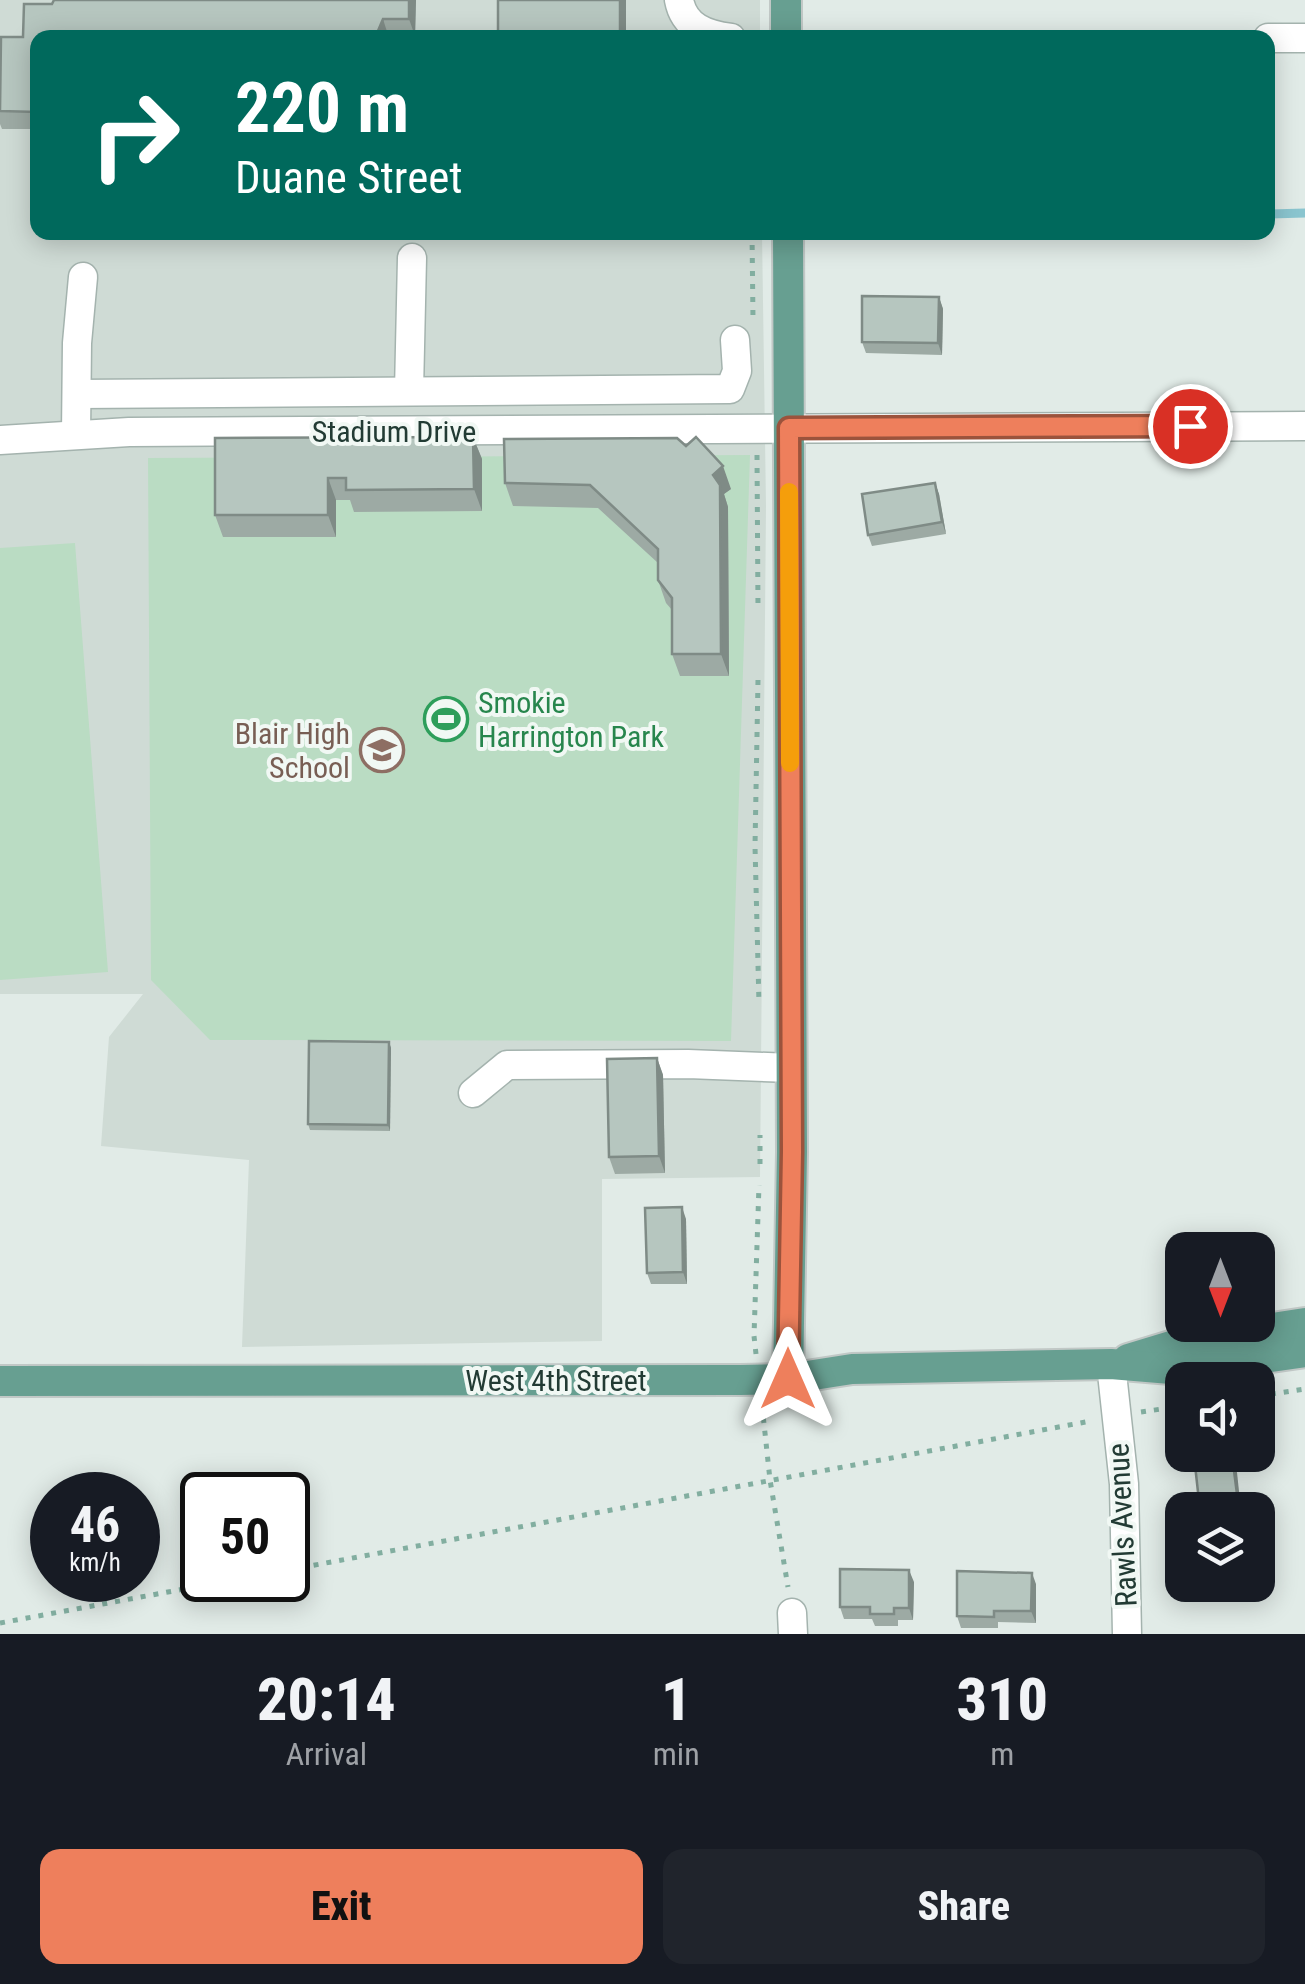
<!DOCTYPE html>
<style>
:root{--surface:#171b24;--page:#20242c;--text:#f1f3f6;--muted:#9ea1a6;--accent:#ee7f5c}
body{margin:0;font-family:"Roboto Condensed",sans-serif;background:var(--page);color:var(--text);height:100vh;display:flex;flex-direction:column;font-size:38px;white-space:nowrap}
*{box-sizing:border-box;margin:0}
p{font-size:32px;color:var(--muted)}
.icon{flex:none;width:55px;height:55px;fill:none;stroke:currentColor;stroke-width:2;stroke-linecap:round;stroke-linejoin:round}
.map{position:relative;height:1634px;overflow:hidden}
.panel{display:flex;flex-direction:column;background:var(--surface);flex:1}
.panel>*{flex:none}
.top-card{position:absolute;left:30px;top:30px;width:1245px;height:210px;border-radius:20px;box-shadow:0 5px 25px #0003;background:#00695c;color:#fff;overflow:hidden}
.needle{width:65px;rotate:180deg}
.buttons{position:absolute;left:1165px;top:1232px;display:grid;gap:20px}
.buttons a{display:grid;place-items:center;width:110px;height:110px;border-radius:20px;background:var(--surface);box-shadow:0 5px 25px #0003;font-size:50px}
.speed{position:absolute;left:30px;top:1472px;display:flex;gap:20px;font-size:50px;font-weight:700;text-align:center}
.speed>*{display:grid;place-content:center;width:130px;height:130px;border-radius:50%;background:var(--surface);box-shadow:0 5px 25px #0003;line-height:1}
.speed small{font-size:25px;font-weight:400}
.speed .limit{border:5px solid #111;border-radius:15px;background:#fff;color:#111}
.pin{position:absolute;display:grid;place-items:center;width:85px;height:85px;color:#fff;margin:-42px;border:5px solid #fff;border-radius:50%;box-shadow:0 2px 10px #0007}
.me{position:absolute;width:110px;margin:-55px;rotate:0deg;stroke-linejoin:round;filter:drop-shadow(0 0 8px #0008)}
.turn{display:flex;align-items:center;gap:35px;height:210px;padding:0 40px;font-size:45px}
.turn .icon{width:130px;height:130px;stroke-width:2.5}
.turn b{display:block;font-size:70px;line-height:85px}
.eta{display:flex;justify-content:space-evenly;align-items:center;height:170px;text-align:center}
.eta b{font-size:60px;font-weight:800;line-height:70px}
.cta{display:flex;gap:20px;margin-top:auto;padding:20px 40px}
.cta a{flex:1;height:115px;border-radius:20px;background:var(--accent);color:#111;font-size:40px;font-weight:800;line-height:115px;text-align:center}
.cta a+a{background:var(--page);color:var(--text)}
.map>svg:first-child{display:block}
.built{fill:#cfdbd5}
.green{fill:#badcc3}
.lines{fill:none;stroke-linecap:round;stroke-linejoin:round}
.stream{stroke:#8ac5cf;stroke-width:9}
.minor-casing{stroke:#a4b3ae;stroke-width:31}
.major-casing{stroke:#c1c8c6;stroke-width:34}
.path{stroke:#82aea0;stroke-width:5;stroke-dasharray:5 8;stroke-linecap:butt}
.minor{stroke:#fff;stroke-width:28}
.major{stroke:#679f91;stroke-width:30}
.wall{fill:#9daaa4}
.shaded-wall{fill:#7f8b86}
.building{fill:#b6c6bf;stroke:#7f8b86;stroke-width:2.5}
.route-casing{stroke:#9b533c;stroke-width:25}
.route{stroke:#ee7f5c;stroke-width:18}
.slow{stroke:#f59e0b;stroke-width:18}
.labels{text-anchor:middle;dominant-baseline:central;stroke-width:8;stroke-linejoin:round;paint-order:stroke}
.street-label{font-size:30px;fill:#223b34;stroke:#f1f8f4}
.leisure-label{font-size:30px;fill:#27864d;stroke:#f1f8f4;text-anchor:start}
.education-label{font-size:30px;fill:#785e54;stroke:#f1f8f4;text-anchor:end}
</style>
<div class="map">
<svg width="1305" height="1634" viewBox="0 0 1305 1634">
<rect width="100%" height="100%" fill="#e1ebe7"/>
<path class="built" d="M0,0H760V37L38,38V232L762,233L766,506L760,1177L602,1179V1341L242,1347L249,1160L101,1146L109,1037L143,994H0Z"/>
<g class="green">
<path d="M750,455L731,1041L210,1040L151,980L148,458Z"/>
<path d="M75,543L108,972L0,980V548Z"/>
</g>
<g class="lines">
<path class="stream" d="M1268,214L1305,213"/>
<defs>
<g id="minor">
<path d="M679,0C684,27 706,35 731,38"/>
<path d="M1268,38H1305"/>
<path d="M409,391L412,258"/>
<path d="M77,394L730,389L737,371L735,340"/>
<path d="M76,434L77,343L83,277"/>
<path d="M0,440L129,432L1305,426"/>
<path d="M473,1093L507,1065L688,1064L791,1068"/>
<path d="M1111,1364L1124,1484L1127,1634"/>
<path d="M792,1613L793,1634"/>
</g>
<g id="major">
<path d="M786,0V38"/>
<path d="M788,232L792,1152L788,1379"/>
<path d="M1128,1359L1184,1342L1305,1323"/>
<path d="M0,1381L740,1380L788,1379L852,1369L1111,1364L1183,1370L1305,1352"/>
</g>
</defs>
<use href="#minor" class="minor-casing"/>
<use href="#major" class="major-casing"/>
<g class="path">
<path d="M752,232L753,319"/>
<path d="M757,455L758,609"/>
<path d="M758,680L755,846L759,1004"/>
<path d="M760,1164V1135"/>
<path d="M756,1354L754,1336L759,1185"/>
<path d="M1258,1396L1305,1389"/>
<path d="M762,1405L770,1480L788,1587"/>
<path d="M1141,1412L1182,1406"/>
<path d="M288,1570L1091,1421"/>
<path d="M0,1623L233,1580"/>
</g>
<use href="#minor" class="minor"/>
<use href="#major" class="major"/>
</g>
<g class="wall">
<path d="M54,0H416L415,36L38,38V129H2L0,124V57L23,37Z"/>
<path d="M498,0H626V38H500L498,32Z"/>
<path d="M939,297L943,309L942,355L866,353L862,342Z"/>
<path d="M473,437L482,459V511L354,512L350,500H336V537H223L215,515V438Z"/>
<path d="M505,483L731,489L724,494L728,507L729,676H680L672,654V610L666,603L658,580V563L598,508L513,506Z"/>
<path d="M935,483L939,494L946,534L872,546L868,535Z"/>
<path d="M389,1042L391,1048L390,1131L310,1130L308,1124Z"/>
<path d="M657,1058L663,1075L665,1173L615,1174L609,1157Z"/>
<path d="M686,1219L687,1284H651L647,1273Z"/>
<path d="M914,1582L913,1620H898V1626H875L872,1619H844L840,1607Z"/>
<path d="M1036,1584V1623L998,1622V1628H961L957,1616Z"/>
</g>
<g class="shaded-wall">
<path d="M409,0H416L415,36L409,19Z"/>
<rect x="620" y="0" width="6" height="38"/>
<path d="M383,19L389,38H375Z"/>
<path d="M939,297L943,309L942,355L938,343Z"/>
<path d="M473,437L482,459V511L474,489Z"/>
<path d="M723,466L731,489L724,494L728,507L729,676L721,654L713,475Z"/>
<path d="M328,478L336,500V537L328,515Z"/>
<path d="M935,483L939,494L946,534L942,522Z"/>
<path d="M389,1042L391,1048L390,1131L388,1125Z"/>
<path d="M657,1058L663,1075L665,1173L659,1156Z"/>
<path d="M682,1207L686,1219L687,1284L683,1272Z"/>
<path d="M1232,1455L1236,1463L1241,1510H1239Z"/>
<path d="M909,1570L914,1582L913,1620L909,1608Z"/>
<path d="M1032,1573L1036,1584V1623L1031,1611Z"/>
</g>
<g class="building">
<path d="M54,0H409V19H383L375,38H38V112L0,111L1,37H23L24,4H52Z"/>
<path d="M498,0H620V38H534V33L498,32Z"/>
<path d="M862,296L939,297L938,343L862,342Z"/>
<path d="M473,437L474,489L346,490V478H328V515H215V438Z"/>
<path d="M696,437L723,466L713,475L720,485L721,654H672V598L658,580V549L590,485L505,483L504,439L677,438L686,446Z"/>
<path d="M935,483L942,522L868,535L862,494Z"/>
<path d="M309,1041L389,1042L388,1125L308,1124Z"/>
<path d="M657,1058L659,1156L609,1157L607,1059Z"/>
<path d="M682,1207L683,1272L647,1273L645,1208Z"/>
<path d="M1203,1455H1232L1239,1510H1200L1194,1456Z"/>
<path d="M840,1569L909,1570V1608H894V1614H870V1607H840Z"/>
<path d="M957,1571L1032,1573L1031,1611H994V1617L957,1616Z"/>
</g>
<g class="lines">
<defs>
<path id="route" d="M788,1379L792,1152L789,428L1190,426"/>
</defs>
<use href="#route" class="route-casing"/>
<use href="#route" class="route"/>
<path class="slow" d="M789,492L790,763"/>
</g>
<defs>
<symbol id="stadium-ring" viewBox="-11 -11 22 22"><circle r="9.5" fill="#f1f8f4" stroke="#2e9e5b" stroke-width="1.5"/><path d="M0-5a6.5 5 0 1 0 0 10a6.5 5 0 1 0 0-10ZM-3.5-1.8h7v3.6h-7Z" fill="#2e9e5b"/></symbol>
<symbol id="school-ring" viewBox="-11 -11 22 22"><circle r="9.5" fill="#f1f8f4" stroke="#8d6e63" stroke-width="1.5"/><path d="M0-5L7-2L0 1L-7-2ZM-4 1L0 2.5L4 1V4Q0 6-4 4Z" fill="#8d6e63"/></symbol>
</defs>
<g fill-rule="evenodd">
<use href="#stadium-ring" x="421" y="694" width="50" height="50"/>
<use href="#school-ring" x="357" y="725" width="50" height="50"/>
</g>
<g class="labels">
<g class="street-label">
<text x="394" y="431">Stadium Drive</text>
<text x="556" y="1380">West 4th Street</text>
<text transform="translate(1122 1525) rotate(-93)">Rawls Avenue</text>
</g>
<g class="leisure-label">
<text x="478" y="702">Smokie<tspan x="478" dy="34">Harrington Park</tspan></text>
</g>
<g class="education-label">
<text x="350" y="733">Blair High<tspan x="350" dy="34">School</tspan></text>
</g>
</g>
</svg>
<div class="buttons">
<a><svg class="needle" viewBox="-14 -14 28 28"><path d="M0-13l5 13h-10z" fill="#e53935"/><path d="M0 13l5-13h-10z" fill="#9ea1a6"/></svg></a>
<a><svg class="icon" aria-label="sound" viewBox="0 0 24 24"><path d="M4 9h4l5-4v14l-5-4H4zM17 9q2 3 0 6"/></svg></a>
<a><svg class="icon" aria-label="layers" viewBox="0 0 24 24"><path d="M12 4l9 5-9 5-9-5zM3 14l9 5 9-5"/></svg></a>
</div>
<div class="speed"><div>46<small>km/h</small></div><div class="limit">50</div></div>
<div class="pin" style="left:1190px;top:426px;background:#d93025"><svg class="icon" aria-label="arrive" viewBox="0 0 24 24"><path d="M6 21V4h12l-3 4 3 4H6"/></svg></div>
<svg class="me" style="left:788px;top:1379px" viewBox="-20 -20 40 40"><path d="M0-17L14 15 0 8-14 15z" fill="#ee7f5c" stroke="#fff" stroke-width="4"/></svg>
<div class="top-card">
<div class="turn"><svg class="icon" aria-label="right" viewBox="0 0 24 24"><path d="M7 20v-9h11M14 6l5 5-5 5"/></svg><div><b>220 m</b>Duane Street</div></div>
</div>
</div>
<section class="panel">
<div class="eta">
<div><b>20:14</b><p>Arrival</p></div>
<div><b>1</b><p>min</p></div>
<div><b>310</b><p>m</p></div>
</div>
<div class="cta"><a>Exit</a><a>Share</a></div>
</section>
